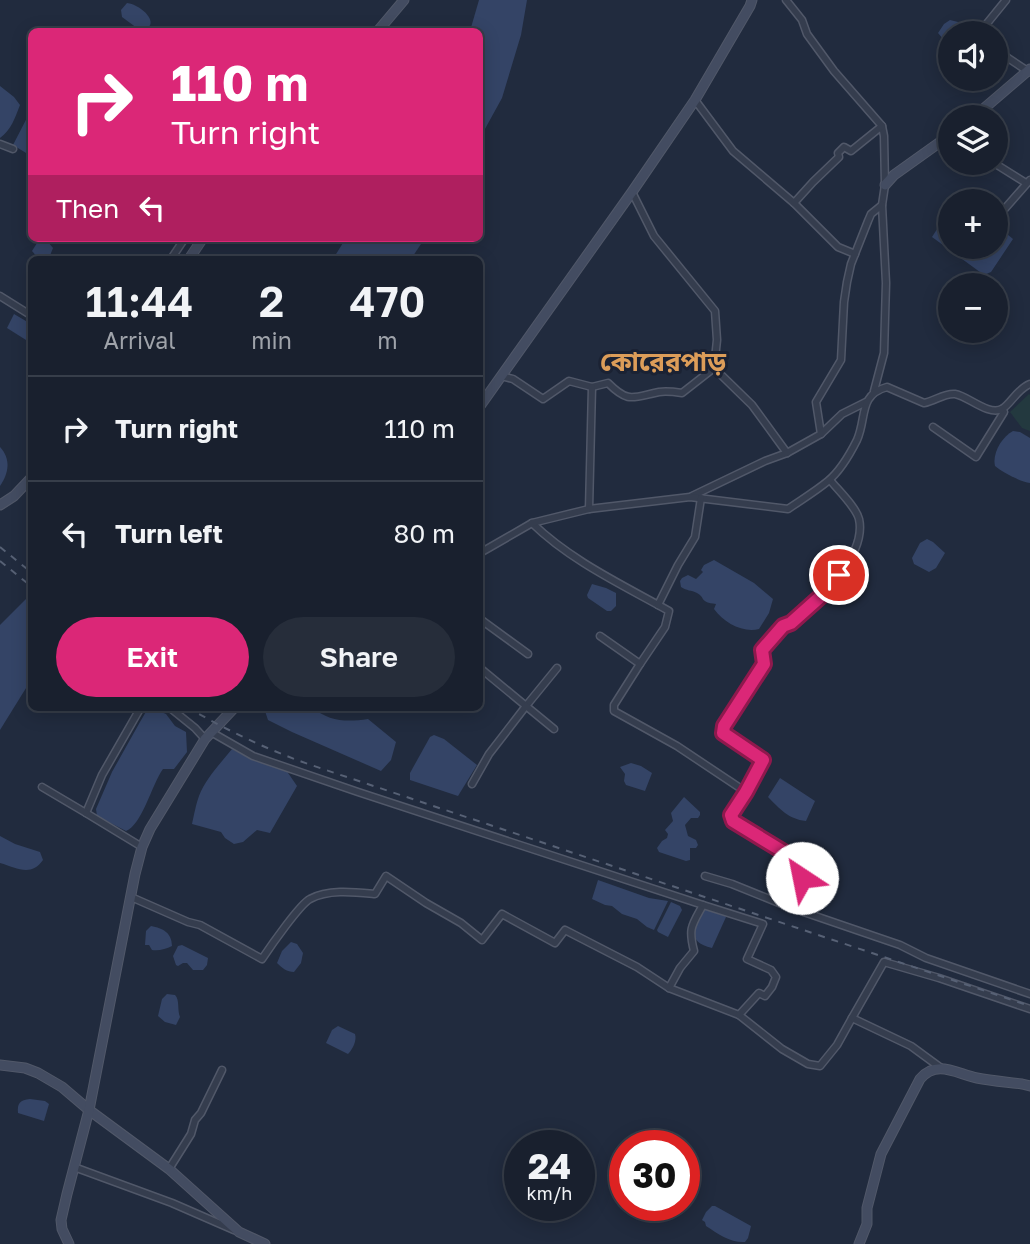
<!DOCTYPE html>
<meta charset="utf-8">
<style>
:root{--surface:#19202e;--page:#262d3a;--text:#f1f3f6;--muted:#9fa3aa;--line:#373e4a;--accent:#db2777}
body{margin:0;font-family:"Golos Text","Noto Sans Bengali",sans-serif;background:var(--page);color:var(--text);height:100vh;display:flex;flex-direction:column;font-size:26px;white-space:nowrap}
*{box-sizing:border-box;margin:0}
p{font-size:23px;color:var(--muted)}
.icon{flex:none;width:38px;height:38px;fill:none;stroke:currentColor;stroke-width:2;stroke-linecap:round;stroke-linejoin:round}
.map{position:relative;flex:1;overflow:hidden}
.side{position:absolute;left:28px;top:256px;width:455px;height:455px;display:flex;flex-direction:column;background:var(--surface);border-radius:10px;box-shadow:0 4px 18px #0003,0 0 0 2px var(--line)}
.side>*{flex:none}
.banner{position:absolute;left:28px;top:28px;width:455px;height:214px;border-radius:10px;box-shadow:0 4px 18px #0003,0 0 0 2px var(--line);background:#db2777;color:#fff;overflow:hidden}
.buttons{position:absolute;left:938px;top:21px;display:grid;gap:14px}
.buttons a{display:grid;place-items:center;width:70px;height:70px;border-radius:50%;background:var(--surface);box-shadow:0 4px 18px #0003,0 0 0 2px var(--line);font-size:35px}
.speed{position:absolute;left:504px;top:1130px;display:flex;gap:14px;font-size:35px;font-weight:700;text-align:center}
.speed>*{display:grid;place-content:center;width:91px;height:91px;border-radius:50%;background:var(--surface);box-shadow:0 4px 18px #0003,0 0 0 2px var(--line);line-height:1}
.speed small{font-size:18px;font-weight:400}
.speed .limit{border:10px solid #d22;background:#fff;color:#111}
.pin{position:absolute;display:grid;place-items:center;width:60px;height:60px;color:#fff;margin:-30px;border:4px solid #fff;border-radius:50%;box-shadow:0 2px 7px #0007}
.me{position:absolute;width:77px;margin:-38px;rotate:326deg;stroke-linejoin:round;filter:drop-shadow(0 0 5px #0008)}
.turn{display:flex;align-items:center;gap:24px;height:147px;padding:0 28px;font-size:32px}
.turn .icon{width:91px;height:91px;stroke-width:2.5}
.turn b{display:block;font-size:49px;line-height:60px}
.then{display:flex;align-items:center;height:66px;padding:0 28px;background:#0003;gap:14px;font-size:26px}
.eta{display:flex;justify-content:space-evenly;align-items:center;height:119px;text-align:center}
.eta b{font-size:42px;font-weight:600;line-height:49px}
.button{display:flex;gap:14px;margin-top:auto;padding:14px 28px}
.button a{flex:1;height:80px;border-radius:42px;background:var(--accent);color:#fff;font-size:28px;font-weight:600;line-height:80px;text-align:center}
.button a+a{background:var(--page);color:var(--text)}
ul{padding:0;list-style:none}
li{display:flex;align-items:center;gap:21px;height:105px;padding:0 28px;border-top:2px solid var(--line)}
li div{flex:1}
li b{display:block;font-size:26px}
li em{font-style:normal}
.map>svg:first-child{display:block}
.green{fill:#23393f}
.water{fill:#344466}
.lines{fill:none;stroke-linecap:round;stroke-linejoin:round}
.street-casing{stroke:#515869;stroke-width:9}
.secondary-casing{stroke:#515869;stroke-width:11}
.street{stroke:#353d4e;stroke-width:6}
.secondary{stroke:#434c61;stroke-width:9}
.rail{stroke:#576175;stroke-width:2;stroke-dasharray:7 7;stroke-linecap:butt}
.route-casing{stroke:#8e194d;stroke-width:18}
.route{stroke:#db2777;stroke-width:12}
.labels{text-anchor:middle;dominant-baseline:central;stroke-width:6;stroke-linejoin:round;paint-order:stroke}
.neighbourhood-label{font-size:26px;font-weight:bold;fill:#dc9d59;stroke:#1b2233}
</style>
<div class="map">
<svg width="1030" height="1244" viewBox="0 0 1030 1244">
<rect width="100%" height="100%" fill="#212b3e"/>
<path class="green" d="M1029,394L1030,395V431L1022,428L1010,412Z"/>
<g class="water">
<path d="M479,0H527L521,35L502,98L480,138V32L470,31Z"/>
<path d="M127,3C140,4 164,25 141,31L122,17L121,10Z"/>
<path d="M950,20L958,22L969,33H950V47L938,33L944,24Z"/>
<path d="M0,86L14,97L20,105C15,118 11,130 0,138Z"/>
<path d="M30,112L32,113L31,156L13,145Z"/>
<path d="M950,209V247H996V225L1013,239L991,272L984,275L932,237Z"/>
<path d="M346,238H425L411,259H333Z"/>
<path d="M43,242H48L53,248L49,258C40,259 37,257 32,251L37,243Z"/>
<path d="M14,314L31,324V331L26,340L7,328Z"/>
<path d="M1013,431L1020,432L1030,438V483C1021,482 1002,472 995,466C992,453 1002,437 1013,431Z"/>
<path d="M0,447C11,459 9,473 0,486Z"/>
<path d="M927,539L933,542L945,553L936,568L929,572L914,564L912,558L920,543Z"/>
<path d="M714,560L754,583L773,599L769,613L759,629C743,633 724,623 714,609L716,604C699,602 706,598 697,593C691,590 687,591 681,587L680,581L682,578L688,575L696,579L703,572L701,570L704,565Z"/>
<path d="M592,584L606,588L616,593V606L611,611H607L588,598L587,595Z"/>
<path d="M31,594V680L0,730V625Z"/>
<path d="M268,707H312C329,722 347,722 368,719L396,742L391,760L381,771L292,732L268,720L265,711Z"/>
<path d="M152,708L166,714L175,726L186,732L187,752L174,769H163C152,784 142,825 126,831L97,816L96,809L112,772L140,722L147,710Z"/>
<path d="M434,735L444,739L477,765L458,796L410,780V773L430,737Z"/>
<path d="M232,749L251,759L284,767L297,786L270,833L257,830L243,842L234,844L225,838L221,832L192,824C194,815 196,804 199,796C206,778 220,764 232,749Z"/>
<path d="M631,763L641,766L652,773L645,791L626,785L624,781L625,774L620,767Z"/>
<path d="M780,778L815,801L806,821C788,819 780,809 768,797Z"/>
<path d="M684,797L700,812V815L698,818H691L685,825L688,836L696,840L698,845L696,848H690V860L686,861L659,852L657,848L662,841L667,838L668,834L665,830L673,821L671,813Z"/>
<path d="M0,836L15,844L40,852L43,860C31,877 17,868 0,863Z"/>
<path d="M598,880L649,898L668,901L654,930L647,927L637,919L622,914L612,906L605,905L592,899Z"/>
<path d="M671,902L680,906L682,910L668,937L658,932L657,930Z"/>
<path d="M706,909L724,915L726,917L712,948C686,942 694,927 703,910Z"/>
<path d="M151,926C163,928 172,933 172,946C166,949 159,951 152,950L149,945H145L146,931Z"/>
<path d="M291,942L297,944L303,953L301,963L294,972C287,972 282,968 277,963L282,951Z"/>
<path d="M182,945L208,958L207,965L203,970H193L187,963H183L178,966L176,965L173,956L178,946Z"/>
<path d="M167,994L175,995C180,1000 177,1010 180,1017L176,1025L165,1022L158,1016L162,999Z"/>
<path d="M338,1026L355,1034C357,1040 353,1049 348,1054L326,1043L332,1030Z"/>
<path d="M30,1099L45,1101L49,1104L44,1121L18,1113C17,1103 20,1100 30,1099Z"/>
<path d="M712,1206H715L751,1226L748,1238L745,1242C731,1243 718,1234 706,1226L705,1222L702,1220L706,1212Z"/>
</g>
<g class="lines">
<defs>
<g id="street">
<path d="M786,0L802,20L807,34L834,71L882,126L884,136L885,185L882,205L886,283L884,353L874,391"/>
<path d="M981,33L980,32L1006,0"/>
<path d="M996,50L1029,72"/>
<path d="M695,100L733,151L794,203L813,182L839,157L838,153L844,147L851,151L882,126"/>
<path d="M0,144L13,149"/>
<path d="M994,163L1026,183"/>
<path d="M632,192L654,236L715,311L717,340L714,368"/>
<path d="M794,203L838,247L855,254"/>
<path d="M1001,213L1030,180"/>
<path d="M171,259L185,238"/>
<path d="M0,296L32,316"/>
<path d="M501,376L513,379L543,399L569,381L592,387L608,383C629,404 633,397 659,392C666,391 675,392 682,393L714,368L752,405L787,453"/>
<path d="M933,427L976,457L1004,412L1002,409"/>
<path d="M821,434L816,402L841,360L844,302L847,282L851,264L868,221L871,214L882,205"/>
<path d="M830,480C838,490 856,507 859,519C867,555 820,600 794,621C790,624 785,625 780,629C774,635 768,643 762,650L764,664L724,726L723,733L763,760L746,792L731,815L733,821L797,860L804,868L802,878L789,907L900,945L926,958L1030,994"/>
<path d="M692,496L765,461L787,453L821,434L842,414L866,402"/>
<path d="M589,509L592,387"/>
<path d="M532,523C571,561 623,585 669,611L665,627L640,664L600,636"/>
<path d="M480,553L532,523L589,509L690,497L788,509C801,500 816,491 828,481C840,471 850,454 857,440C867,418 858,395 887,387L924,403C935,401 944,393 955,394C968,396 988,416 1002,409C1011,404 1017,389 1030,384"/>
<path d="M658,605L678,565L695,537L701,498"/>
<path d="M480,619L528,654"/>
<path d="M640,664L614,705V711L677,746L746,792"/>
<path d="M480,668L526,706L557,668"/>
<path d="M141,707L102,775L86,813L142,847"/>
<path d="M169,707L195,728L205,739"/>
<path d="M211,732L253,756L358,792L703,905C692,925 688,928 694,951L680,968L669,988"/>
<path d="M472,784L489,754L526,706L554,729"/>
<path d="M42,787L86,813"/>
<path d="M705,876L732,884L789,907"/>
<path d="M131,897L188,922L200,925L262,959C270,947 300,904 310,899C328,889 354,892 375,894L386,876L426,903L461,923L482,940L502,914L555,943L565,930L637,967L669,988L739,1015L782,1049L808,1064L820,1066L837,1045L852,1018L911,1046L941,1068"/>
<path d="M703,905L763,924L747,959L771,970L776,977L772,987L765,996L759,993L739,1015"/>
<path d="M852,1018L884,962L939,978L1030,1009"/>
<path d="M74,1167L172,1203L234,1230"/>
<path d="M169,1169L191,1134L195,1120L201,1113L222,1070"/>
</g>
<g id="secondary">
<path d="M377,32L404,0"/>
<path d="M974,117L1030,69"/>
<path d="M885,185L894,175L950,135"/>
<path d="M189,259L203,238"/>
<path d="M480,406L632,192L695,100L750,6L752,0"/>
<path d="M0,505L14,496L32,477"/>
<path d="M0,1065L25,1068L38,1073L62,1087L89,1110L169,1169L239,1232L265,1244"/>
<path d="M69,1244L62,1229L61,1220L67,1194L89,1110L135,874L142,847L150,829L205,739L235,707"/>
<path d="M859,1244L867,1224V1208L881,1154L920,1079C937,1059 957,1074 977,1078C992,1081 1007,1082 1022,1084L1030,1086"/>
</g>
</defs>
<use href="#street" class="street-casing"/>
<use href="#secondary" class="secondary-casing"/>
<use href="#street" class="street"/>
<use href="#secondary" class="secondary"/>
<g class="rail">
<path d="M0,547L32,573"/>
<path d="M0,561L32,587"/>
<path d="M187,707C226,730 266,749 308,764L1030,1006"/>
</g>
</g>
<g class="lines">
<defs>
<path id="route" d="M802,878L804,868L797,860L733,821L731,815L746,792L763,760L723,733L724,726L764,664L762,650L783,626L791,623L829,589L839,575"/>
</defs>
<use href="#route" class="route-casing"/>
<use href="#route" class="route"/>
</g>
<g class="labels">
<g class="neighbourhood-label">
<text x="663" y="361">কোরেরপাড়</text>
</g>
</g>
</svg>
<div class="buttons">
<a><svg class="icon" aria-label="sound" viewBox="0 0 24 24"><path d="M4 9h4l5-4v14l-5-4H4zM17 9q2 3 0 6"/></svg></a>
<a><svg class="icon" aria-label="layers" viewBox="0 0 24 24"><path d="M12 4l9 5-9 5-9-5zM3 14l9 5 9-5"/></svg></a>
<a>+</a>
<a>−</a>
</div>
<div class="speed"><div>24<small>km/h</small></div><div class="limit">30</div></div>
<div class="pin" style="left:839px;top:575px;background:#d93025"><svg class="icon" aria-label="arrive" viewBox="0 0 24 24"><path d="M6 21V4h12l-3 4 3 4H6"/></svg></div>
<svg class="me" style="left:802px;top:878px" viewBox="-20 -20 40 40"><circle r="19" fill="#fff"/><path d="M0-13L10 11 0 6-10 11z" fill="#db2777"/></svg>
<div class="banner">
<div class="turn"><svg class="icon" aria-label="right" viewBox="0 0 24 24"><path d="M7 20v-9h11M14 6l5 5-5 5"/></svg><div><b>110 m</b>Turn right</div></div>
<div class="then">Then<svg class="icon" aria-label="left" viewBox="0 0 24 24"><path d="M17 20v-9H6M10 6l-5 5 5 5"/></svg></div>
</div>
<section class="side">
<div class="eta">
<div><b>11:44</b><p>Arrival</p></div>
<div><b>2</b><p>min</p></div>
<div><b>470</b><p>m</p></div>
</div>
<ul>
<li><svg class="icon" aria-label="right" viewBox="0 0 24 24"><path d="M7 20v-9h11M14 6l5 5-5 5"/></svg><div><b>Turn right</b></div><em>110 m</em></li>
<li><svg class="icon" aria-label="left" viewBox="0 0 24 24"><path d="M17 20v-9H6M10 6l-5 5 5 5"/></svg><div><b>Turn left</b></div><em>80 m</em></li>
</ul>
<div class="button"><a>Exit</a><a>Share</a></div>
</section>
</div>
